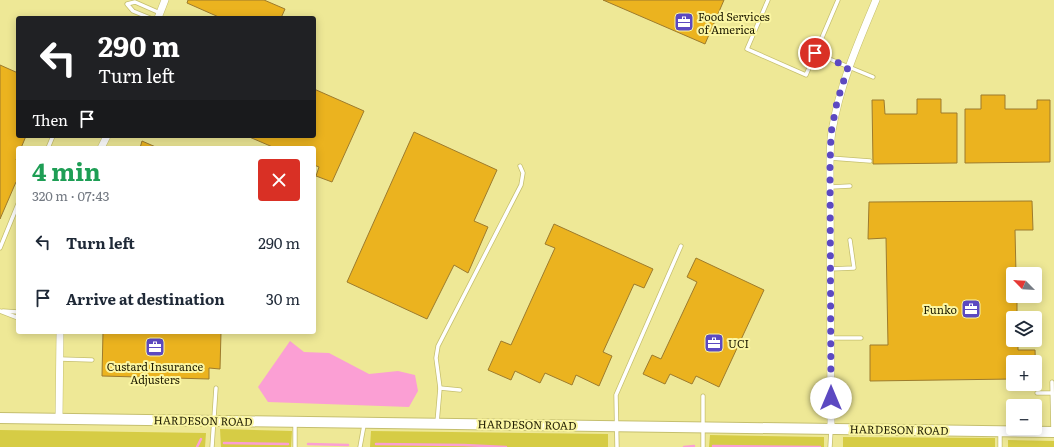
<!DOCTYPE html>
<meta charset="utf-8">
<style>
:root{--surface:#fff;--page:#f6f6f7;--text:#1f2937;--muted:#747a83}
body{margin:0;font-family:Literata,serif;background:var(--page);color:var(--text);height:100vh;display:flex;flex-direction:column;font-size:15px;white-space:nowrap}
*{box-sizing:border-box;margin:0}
p{font-size:13px;color:var(--muted)}
.icon{flex:none;width:22px;height:22px;fill:none;stroke:currentColor;stroke-width:2;stroke-linecap:round;stroke-linejoin:round}
.map{position:relative;flex:1;overflow:hidden}
.panel{position:absolute;left:16px;top:146px;width:300px;height:188px;display:flex;flex-direction:column;background:var(--surface);border-radius:4px;box-shadow:0 2px 10px #0003}
.panel>*{flex:none}
.hud{position:absolute;left:16px;top:16px;width:300px;height:122px;border-radius:4px;box-shadow:0 2px 10px #0003;background:#202124;color:#fff;overflow:hidden}
.needle{width:26px;rotate:294deg}
.fabs{position:absolute;left:1006px;top:267px;display:grid;gap:8px}
.fabs a{display:grid;place-items:center;width:36px;height:36px;border-radius:4px;background:var(--surface);box-shadow:0 2px 10px #0003;font-size:20px}
.pin{position:absolute;display:grid;place-items:center;width:34px;height:34px;color:#fff;margin:-17px;border:2px solid #fff;border-radius:50%;box-shadow:0 1px 4px #0007}
.me{position:absolute;width:44px;margin:-22px;rotate:0deg;stroke-linejoin:round;filter:drop-shadow(0 0 3px #0008)}
.turn{display:flex;align-items:center;gap:14px;height:84px;padding:0 16px;font-size:18px}
.turn .icon{width:52px;height:52px;stroke-width:2.5}
.turn b{display:block;font-size:28px;line-height:34px}
.then{display:flex;align-items:center;height:38px;padding:0 16px;background:#0003;gap:8px;font-size:15px}
.round{display:grid;place-items:center;flex:none;width:42px;height:42px;border-radius:4px;background:var(--page)}
.overview{display:flex;align-items:center;justify-content:space-between;height:68px;padding:0 16px}
h1{font-size:24px;font-weight:700;line-height:30px;color:#1e9e55}
ul{padding:0;list-style:none}
li{display:flex;align-items:center;gap:12px;height:56px;padding:0 16px}
li div{flex:1}
li b{display:block;font-size:15px}
li em{font-style:normal}
.map>svg:first-child{display:block}
.green{fill:#d6cc45}
.water{fill:#fb9fd4}
.lines{fill:none;stroke-linecap:round;stroke-linejoin:round}
.stream{stroke:#fb9fd4;stroke-width:2.5}
.building{fill:#ebb31f;stroke:#9d7b2d}
.lane-casing{stroke:#c5bf6e;stroke-width:5}
.street-casing{stroke:#c5bf6e;stroke-width:8}
.secondary-casing{stroke:#c5bf6e;stroke-width:12}
.lane{stroke:#fff;stroke-width:3.5}
.street{stroke:#fff;stroke-width:7}
.secondary{stroke:#fff;stroke-width:10}
.route{stroke:#5c49c1;stroke-width:7;stroke-dasharray:0 12.6}
.labels{text-anchor:middle;dominant-baseline:central;stroke-width:4;stroke-linejoin:round;paint-order:stroke}
.poi-label{font-size:11px;fill:#1e1b00;stroke:#fbf6a3;text-anchor:start}
.street-label{font-size:11px;fill:#1e1b00;stroke:#fbf6a3}
</style>
<div class="map">
<svg width="1054" height="447" viewBox="0 0 1054 447">
<rect width="100%" height="100%" fill="#eee896"/>
<g class="green">
<path d="M220,429L292,431L291,447H221Z"/>
<path d="M0,430L206,433L205,447H0Z"/>
<path d="M371,431L608,434V447H370Z"/>
<path d="M710,435L824,437V447H709Z"/>
<path d="M843,437L995,438V447H843Z"/>
<path d="M1008,440L1054,441V447H1008Z"/>
</g>
<path class="water" d="M290,341L304,352L329,353L369,374L398,371L415,375L418,391L409,407L268,402L258,387Z"/>
<g class="lines">
<g class="stream">
<path d="M224,443L288,444"/>
<path d="M308,444L348,445"/>
<path d="M376,444L464,445L506,447"/>
<path d="M713,446L820,447"/>
<path d="M197,447L201,439"/>
<path d="M684,447L694,446"/>
</g>
</g>
<g class="building">
<path d="M188,0H264L285,9L281,18H221L187,3Z"/>
<path d="M603,0H724L705,44Z"/>
<path d="M0,65L18,73V136H26L21,148H18V154L16,160L18,161V183L16,182L0,219Z"/>
<path d="M314,89L364,111L332,182L316,176L319,167L314,165V148H275L247,136H314Z"/>
<path d="M981,95H1005V109H1037V100H1050V162L965,163V109H981Z"/>
<path d="M917,99H941V113H957V163L873,164L872,100H884L885,114H917Z"/>
<path d="M414,132L497,170L474,221L488,227L468,273L454,265L427,319L347,282Z"/>
<path d="M142,141L158,148H140Z"/>
<path d="M1032,201L1033,230H1015L1016,274H1013V296H1017V318H1013V340H1018V350H1035L1036,379L1035,362H1013V379L870,381V345H888L886,238L868,239L869,202Z"/>
<path d="M554,224L653,269L644,288L634,284L603,352L612,356L599,386L576,375L572,385L545,373L540,383L515,371L511,380L488,370L501,341L511,345L555,248L545,244Z"/>
<path d="M696,258L764,290L719,387L696,376L692,384L670,374L665,384L643,374L652,355L661,359L697,282L687,277Z"/>
<path d="M103,332H221L220,369L209,368V379L102,376Z"/>
</g>
<g class="lines">
<defs>
<g id="lane">
<path d="M768,0L747,49L806,75L838,0"/>
<path d="M150,18L133,11L127,4L135,2L160,13"/>
<path d="M815,53L873,77"/>
<path d="M48,148L53,136"/>
<path d="M830,158L870,161"/>
<path d="M831,187L850,186"/>
<path d="M0,248L18,204"/>
<path d="M830,269L854,268L850,240"/>
<path d="M0,311L18,318"/>
<path d="M3,311L18,312"/>
<path d="M830,338H861"/>
<path d="M60,359L92,360"/>
<path d="M1052,382L1053,431"/>
<path d="M440,388L460,390"/>
<path d="M1037,393H1052"/>
<path d="M437,423L440,388L436,358L438,346L521,185L523,173L520,166"/>
<path d="M212,447L216,388"/>
<path d="M295,447V422"/>
<path d="M360,447L364,425"/>
<path d="M617,447L616,395L681,246"/>
<path d="M703,447V396"/>
<path d="M830,447L831,430"/>
<path d="M1000,447V432"/>
</g>
<g id="street">
<path d="M158,18L165,0"/>
<path d="M101,148L107,136"/>
<path d="M59,418L60,332"/>
<path d="M831,428L830,168C830,156 830,143 832,131C840,84 858,43 876,0"/>
</g>
<path id="secondary" d="M0,418L1054,432"/>
</defs>
<use href="#lane" class="lane-casing"/>
<use href="#street" class="street-casing"/>
<use href="#secondary" class="secondary-casing"/>
<use href="#lane" class="lane"/>
<use href="#street" class="street"/>
<use href="#secondary" class="secondary"/>
</g>
<g class="lines">
<path class="route" d="M815,53L848,67L837,102L831,133L830,168L831,398"/>
</g>
<defs>
<symbol id="office-square" viewBox="-11 -11 22 22"><rect x="-9" y="-9" width="18" height="18" rx="4" fill="#5c49c1" stroke="#fbf6a3"/><path d="M-6-3h4V-5.5h4V-3h4V5H-6ZM-1-4.5V-3h2v-1.5ZM-6 0V1H6V0Z" fill="#fff"/></symbol>
</defs>
<g fill-rule="evenodd">
<use href="#office-square" x="673" y="11" width="22" height="22"/>
<use href="#office-square" x="960" y="298" width="22" height="22"/>
<use href="#office-square" x="703" y="332" width="22" height="22"/>
<use href="#office-square" x="144" y="336" width="22" height="22"/>
</g>
<g class="labels">
<g class="poi-label">
<text x="698" y="16">Food Services<tspan x="698" dy="13">of America</tspan></text>
<text x="957" y="309" text-anchor="end">Funko</text>
<text x="728" y="343">UCI</text>
<text x="155" y="366" text-anchor="middle">Custard Insurance<tspan x="155" dy="13">Adjusters</tspan></text>
</g>
<g class="street-label">
<text transform="translate(203 420) rotate(1)">HARDESON ROAD</text>
<text transform="translate(527 424) rotate(1)">HARDESON ROAD</text>
<text transform="translate(899 429) rotate(1)">HARDESON ROAD</text>
</g>
</g>
</svg>
<div class="fabs">
<a><svg class="needle" viewBox="-14 -14 28 28"><path d="M0-13l5 13h-10z" fill="#e53935"/><path d="M0 13l5-13h-10z" fill="#747a83"/></svg></a>
<a><svg class="icon" aria-label="layers" viewBox="0 0 24 24"><path d="M12 4l9 5-9 5-9-5zM3 14l9 5 9-5"/></svg></a>
<a>+</a>
<a>−</a>
</div>
<div class="pin" style="left:815px;top:53px;background:#d93025"><svg class="icon" aria-label="arrive" viewBox="0 0 24 24"><path d="M6 21V4h12l-3 4 3 4H6"/></svg></div>
<svg class="me" style="left:831px;top:398px" viewBox="-20 -20 40 40"><circle r="19" fill="#fff"/><path d="M0-13L10 11 0 6-10 11z" fill="#5c49c1"/></svg>
<div class="hud">
<div class="turn"><svg class="icon" aria-label="left" viewBox="0 0 24 24"><path d="M17 20v-9H6M10 6l-5 5 5 5"/></svg><div><b>290 m</b>Turn left</div></div>
<div class="then">Then<svg class="icon" aria-label="arrive" viewBox="0 0 24 24"><path d="M6 21V4h12l-3 4 3 4H6"/></svg></div>
</div>
<section class="panel">
<div class="overview"><div><h1>4 min</h1><p>320 m · 07:43</p></div><a class="round" style="background:#d93025;color:#fff"><svg class="icon" aria-label="close" viewBox="0 0 24 24"><path d="M6 6l12 12M18 6L6 18"/></svg></a></div>
<ul>
<li><svg class="icon" aria-label="left" viewBox="0 0 24 24"><path d="M17 20v-9H6M10 6l-5 5 5 5"/></svg><div><b>Turn left</b></div><em>290 m</em></li>
<li><svg class="icon" aria-label="arrive" viewBox="0 0 24 24"><path d="M6 21V4h12l-3 4 3 4H6"/></svg><div><b>Arrive at destination</b></div><em>30 m</em></li>
</ul>
</section>
</div>
